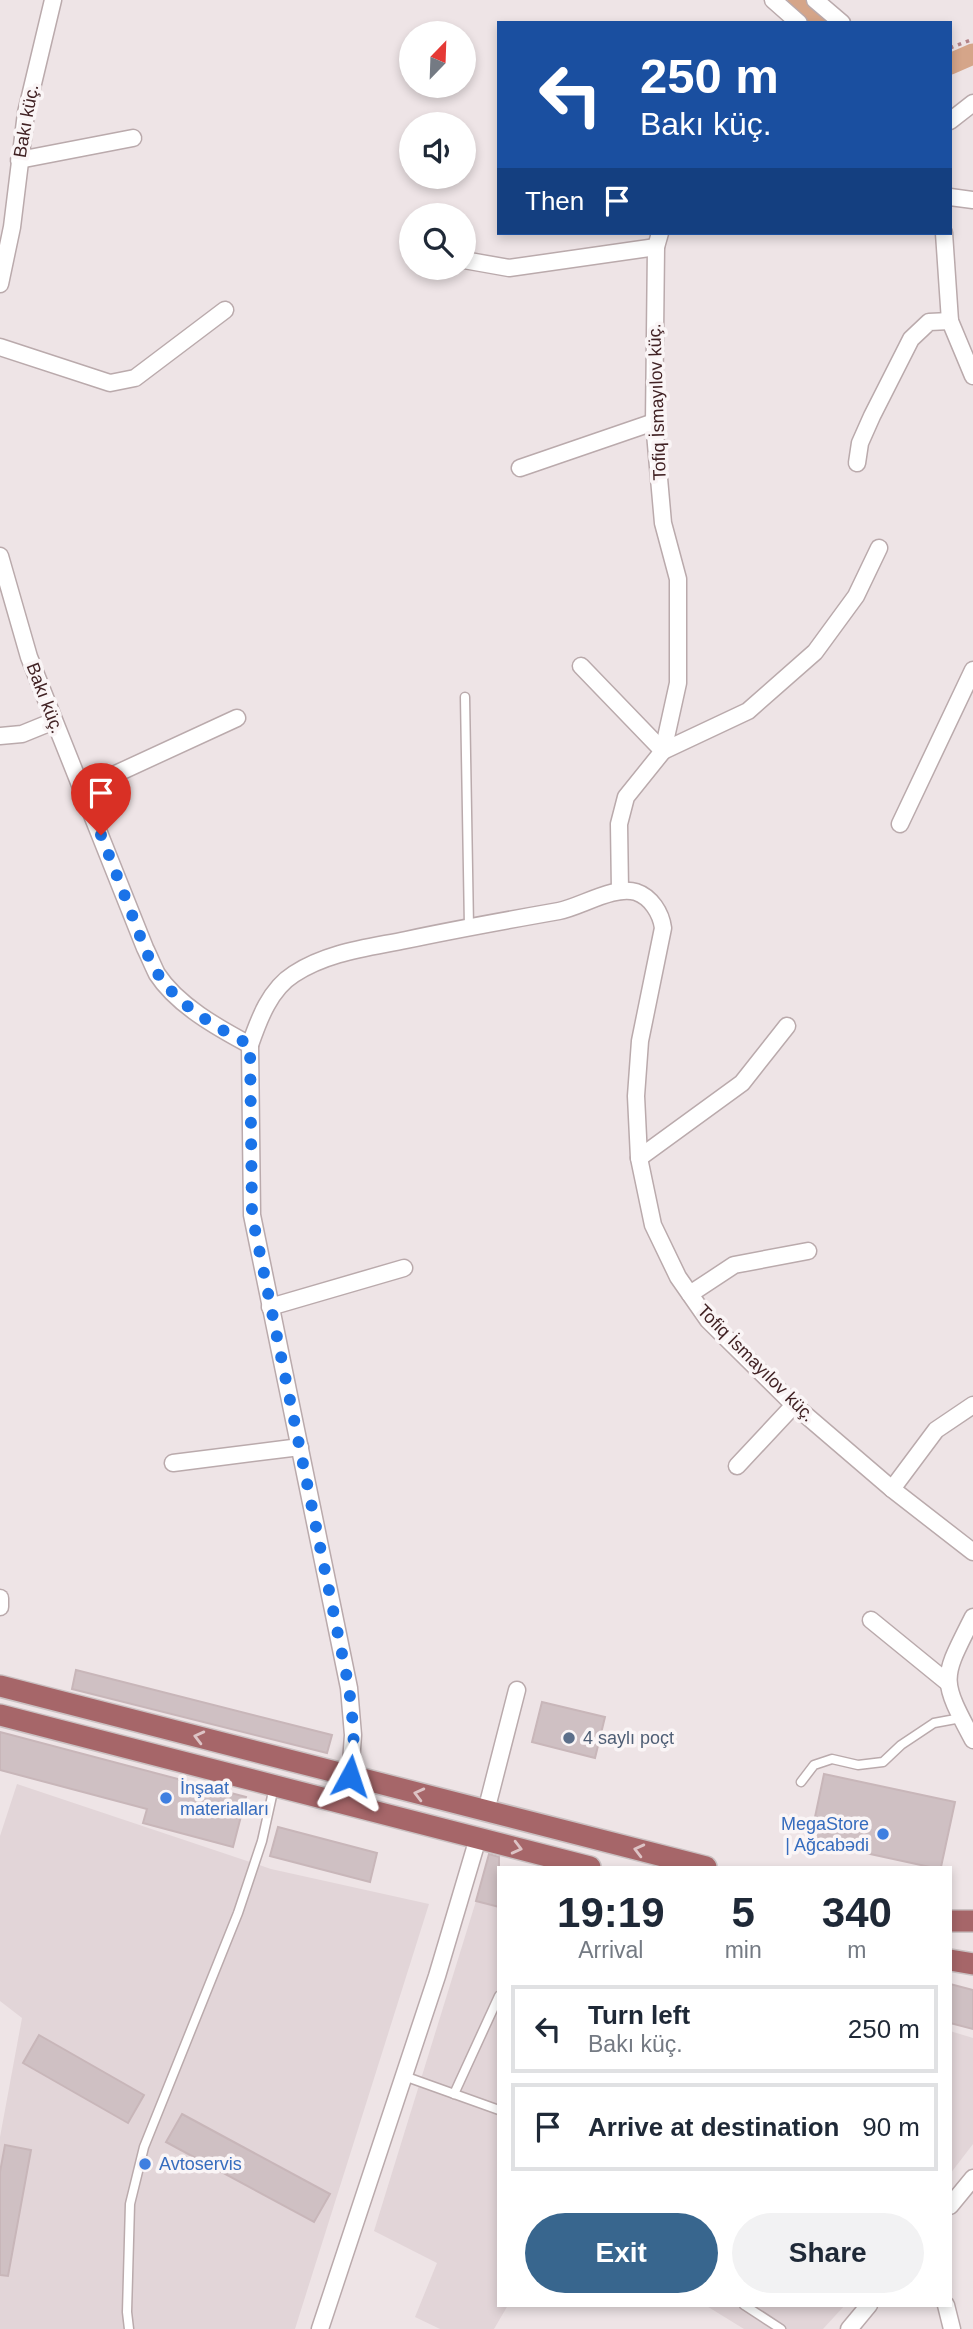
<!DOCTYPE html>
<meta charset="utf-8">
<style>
:root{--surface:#fff;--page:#f2f2f3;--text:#1f2937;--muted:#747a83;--line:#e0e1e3;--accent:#38668e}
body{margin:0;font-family:Helvetica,sans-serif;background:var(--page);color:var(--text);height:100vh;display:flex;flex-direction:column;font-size:26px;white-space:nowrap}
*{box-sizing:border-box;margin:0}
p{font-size:23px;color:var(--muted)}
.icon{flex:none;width:38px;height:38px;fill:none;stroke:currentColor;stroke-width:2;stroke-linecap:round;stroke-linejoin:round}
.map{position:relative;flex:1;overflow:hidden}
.details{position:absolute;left:497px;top:1866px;width:455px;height:441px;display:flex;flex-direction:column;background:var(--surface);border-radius:0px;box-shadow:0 4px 10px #0003}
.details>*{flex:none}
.banner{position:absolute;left:497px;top:21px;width:455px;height:214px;border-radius:0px;box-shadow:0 4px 10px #0003;background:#1a4fa0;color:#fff;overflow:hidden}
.needle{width:46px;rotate:23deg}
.controls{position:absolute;left:399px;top:21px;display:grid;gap:14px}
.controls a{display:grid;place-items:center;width:77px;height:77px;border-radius:50%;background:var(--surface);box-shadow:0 4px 10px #0003;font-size:35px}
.pin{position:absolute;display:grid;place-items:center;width:60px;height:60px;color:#fff;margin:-72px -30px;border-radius:50% 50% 50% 0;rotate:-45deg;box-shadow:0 0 7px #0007}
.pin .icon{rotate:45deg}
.me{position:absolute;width:77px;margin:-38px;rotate:5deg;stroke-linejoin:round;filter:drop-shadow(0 0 5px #0008)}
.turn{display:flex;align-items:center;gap:24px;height:147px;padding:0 28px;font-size:32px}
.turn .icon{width:91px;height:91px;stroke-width:2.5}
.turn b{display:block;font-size:49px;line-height:60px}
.then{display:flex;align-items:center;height:66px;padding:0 28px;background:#0003;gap:14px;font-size:26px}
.eta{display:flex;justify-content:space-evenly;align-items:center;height:119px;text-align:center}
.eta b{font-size:42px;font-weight:700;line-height:49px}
.action{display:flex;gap:14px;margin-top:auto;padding:14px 28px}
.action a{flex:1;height:80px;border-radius:42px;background:var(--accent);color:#fff;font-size:28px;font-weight:700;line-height:80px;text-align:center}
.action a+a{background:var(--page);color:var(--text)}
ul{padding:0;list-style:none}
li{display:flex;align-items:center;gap:21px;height:88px;margin:0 14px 10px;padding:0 14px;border:4px solid var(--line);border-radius:0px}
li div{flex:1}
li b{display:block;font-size:26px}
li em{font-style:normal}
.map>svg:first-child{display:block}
.built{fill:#e2d5d8}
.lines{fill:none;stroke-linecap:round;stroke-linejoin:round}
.canal{stroke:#d5a589;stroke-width:21}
.building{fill:#cfc0c3;stroke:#c8b6b9;stroke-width:2}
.lane-casing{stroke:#baaaac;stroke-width:11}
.street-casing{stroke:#baaaac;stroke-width:19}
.primary-casing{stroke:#cac1c2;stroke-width:24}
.path{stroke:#b38388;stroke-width:3.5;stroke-dasharray:3.5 5;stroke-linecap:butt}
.lane{stroke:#fff;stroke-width:8}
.street{stroke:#fff;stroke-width:16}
.primary{stroke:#a66669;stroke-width:21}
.oneway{stroke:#ddc3c5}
.route{stroke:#1a73e8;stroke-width:12;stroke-dasharray:0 21.6}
.service-dot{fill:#5c6f8a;stroke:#faf5f6;stroke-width:2.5}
.shop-dot{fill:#3f7fe0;stroke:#faf5f6;stroke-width:2.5}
.labels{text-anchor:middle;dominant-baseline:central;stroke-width:7;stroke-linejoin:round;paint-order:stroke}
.street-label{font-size:18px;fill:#412224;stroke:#faf5f6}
.service-label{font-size:18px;fill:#4e5e75;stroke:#faf5f6;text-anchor:start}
.shop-label{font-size:18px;fill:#366cbe;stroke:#faf5f6;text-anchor:start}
</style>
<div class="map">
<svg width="973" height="2329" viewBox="0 0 973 2329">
<rect width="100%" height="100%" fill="#eee4e6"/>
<g class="built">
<path d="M17,1784L271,1869L429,1904L295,2329H0V2137L22,2018L0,2001V1836Z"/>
<path d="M476,1901L499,1907V2305H508L494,2329H440L415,2317L437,2263L374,2231Z"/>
<path d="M950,2031L973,2038V2144L950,2174Z"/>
<path d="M705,2305H845L823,2329H744Z"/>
</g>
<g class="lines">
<g class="canal">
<path d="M798,0L825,23"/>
<path d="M950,64L973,54"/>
</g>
</g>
<g class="building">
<path d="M76,1670L332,1735L327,1753L72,1689Z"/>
<path d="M542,1702L605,1717L595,1758L532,1742Z"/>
<path d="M0,1732L246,1797L233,1847L143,1823L147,1809L0,1770Z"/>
<path d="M824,1774L955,1802L941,1867H930L810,1841Z"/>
<path d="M278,1827L377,1853L370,1882L270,1856Z"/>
<path d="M489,1854L499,1857V1907L476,1901Z"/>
<path d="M950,1984L973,1990V2029L950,2023Z"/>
<path d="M39,2035L144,2095L128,2123L23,2063Z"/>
<path d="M182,2114L330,2194L314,2222L166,2142Z"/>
<path d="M5,2145L31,2150L8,2276L0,2275V2172Z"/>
</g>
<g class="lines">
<defs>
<g id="lane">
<path d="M465,697L469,927"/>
<path d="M801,1782L814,1765L832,1759L858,1765L883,1762L901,1745L934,1723L961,1718"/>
<path d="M404,2076L499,2110"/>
<path d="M454,2094L499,1996"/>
<path d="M744,2305L781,2329"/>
<path d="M129,2329L127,2312L130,2204L144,2147L238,1913L262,1841L274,1787"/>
</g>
<g id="street">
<path d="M773,0L799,23"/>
<path d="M815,0L842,23"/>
<path d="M950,121L973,103"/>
<path d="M19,160L133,138"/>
<path d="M950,197L973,200"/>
<path d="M944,233L950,321L973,376"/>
<path d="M464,260L509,268L656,247"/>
<path d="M0,284L12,227L26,113L53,0"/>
<path d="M0,347L110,383L135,378L225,310"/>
<path d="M857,463L860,443L872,416L911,339L929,322L950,321"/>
<path d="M520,468L654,422"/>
<path d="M0,556L29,657L145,948C149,956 153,966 157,974C177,1005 218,1028 250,1045L252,1215L349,1688L353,1735L350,1776"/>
<path d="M581,666L663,751L748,711L815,652L856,596L879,548"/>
<path d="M0,736L22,734L54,721"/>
<path d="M83,789L237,718"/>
<path d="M900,824L973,670"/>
<path d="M620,891L619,824L626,797L663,751L678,683V579L663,523L654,422L656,247L660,233"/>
<path d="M250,1045C259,1019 270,989 294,974C328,952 367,948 406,940C457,929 508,920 559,911C580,907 615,885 636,892C651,897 661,913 663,928L640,1041L636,1096L639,1158L653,1225L678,1277L708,1320L794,1405L892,1489L973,1552"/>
<path d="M639,1158L742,1083L787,1026"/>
<path d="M690,1294L734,1265L808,1251"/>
<path d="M270,1307L404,1268"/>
<path d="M173,1463L300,1447"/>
<path d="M737,1466L794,1405"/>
<path d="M892,1489L936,1430L973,1405"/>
<path d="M0,1598V1607"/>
<path d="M973,1617C942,1679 939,1677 973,1740"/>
<path d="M871,1620L947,1682"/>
<path d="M486,1811L517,1690"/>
<path d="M950,2206L973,2178"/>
<path d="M946,2305L952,2329"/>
<path d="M320,2329L437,1976L478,1838"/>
<path d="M849,2329L869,2305"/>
</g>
<g id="primary">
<path d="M0,1686L706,1867"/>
<path d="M0,1715L590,1867"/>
<path d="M950,1921H973"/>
<path d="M950,1960L973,1964"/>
</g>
</defs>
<use href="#lane" class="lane-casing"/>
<use href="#street" class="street-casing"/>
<use href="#primary" class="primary-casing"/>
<path class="path" d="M950,48L973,39"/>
<use href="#lane" class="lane"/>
<use href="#street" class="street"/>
<use href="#primary" class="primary"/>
</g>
<defs><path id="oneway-chevron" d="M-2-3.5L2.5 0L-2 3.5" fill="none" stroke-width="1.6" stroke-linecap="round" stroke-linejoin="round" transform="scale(1.75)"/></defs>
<g class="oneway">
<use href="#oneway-chevron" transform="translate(199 1737) rotate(-166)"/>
<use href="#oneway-chevron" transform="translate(419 1794) rotate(-166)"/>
<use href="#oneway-chevron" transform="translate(517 1848) rotate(14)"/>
<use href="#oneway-chevron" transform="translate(639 1850) rotate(-166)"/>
</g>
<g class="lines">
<path class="route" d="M101,835C112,863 123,891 134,920C141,938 147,957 158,974C178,1006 218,1028 250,1045L252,1215L349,1688L354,1734L350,1776"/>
</g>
<circle class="service-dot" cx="569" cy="1738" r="7"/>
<g class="shop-dot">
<circle cx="166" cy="1798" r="7"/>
<circle cx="883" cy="1834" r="7"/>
<circle cx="145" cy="2164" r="7"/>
</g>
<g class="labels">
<g class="street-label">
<text transform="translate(26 121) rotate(-80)">Bakı küç.</text>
<text transform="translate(657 402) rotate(-92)">Tofiq İsmayılov küç.</text>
<text transform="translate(45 698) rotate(69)">Bakı küç.</text>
<text transform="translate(756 1363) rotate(45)">Tofiq İsmayılov küç.</text>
</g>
<g class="service-label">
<text x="583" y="1738">4 saylı poçt</text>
</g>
<g class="shop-label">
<text x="180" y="1788">İnşaat<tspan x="180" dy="21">materialları</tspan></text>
<text x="869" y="1824" text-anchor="end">MegaStore<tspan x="869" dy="21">| Ağcabədi</tspan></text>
<text x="159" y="2164">Avtoservis</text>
</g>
</g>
</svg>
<div class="controls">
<a><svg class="needle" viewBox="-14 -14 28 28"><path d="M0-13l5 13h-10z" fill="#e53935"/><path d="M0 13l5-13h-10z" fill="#747a83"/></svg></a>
<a><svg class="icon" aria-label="sound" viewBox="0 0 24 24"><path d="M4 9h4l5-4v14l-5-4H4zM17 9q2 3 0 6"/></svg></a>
<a><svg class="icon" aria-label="search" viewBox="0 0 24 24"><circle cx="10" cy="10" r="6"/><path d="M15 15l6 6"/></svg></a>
</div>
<div class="pin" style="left:101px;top:835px;background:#d93025"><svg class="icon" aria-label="arrive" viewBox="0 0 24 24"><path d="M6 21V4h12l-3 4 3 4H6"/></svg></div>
<svg class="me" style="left:350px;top:1776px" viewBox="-20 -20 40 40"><path d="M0-17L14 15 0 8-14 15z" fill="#1a73e8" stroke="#fff" stroke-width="4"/></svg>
<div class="banner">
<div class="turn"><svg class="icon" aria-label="left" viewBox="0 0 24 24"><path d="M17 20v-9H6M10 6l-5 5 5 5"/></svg><div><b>250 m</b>Bakı küç.</div></div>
<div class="then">Then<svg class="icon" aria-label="arrive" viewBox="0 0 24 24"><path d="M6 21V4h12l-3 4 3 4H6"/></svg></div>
</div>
<section class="details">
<div class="eta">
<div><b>19:19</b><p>Arrival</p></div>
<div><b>5</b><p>min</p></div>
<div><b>340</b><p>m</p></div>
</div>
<ul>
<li><svg class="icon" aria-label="left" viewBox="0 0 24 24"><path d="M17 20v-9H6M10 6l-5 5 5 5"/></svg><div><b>Turn left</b><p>Bakı küç.</p></div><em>250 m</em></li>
<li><svg class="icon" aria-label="arrive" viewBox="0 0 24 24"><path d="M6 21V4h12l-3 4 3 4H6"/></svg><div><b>Arrive at destination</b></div><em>90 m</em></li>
</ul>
<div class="action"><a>Exit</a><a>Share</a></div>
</section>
</div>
